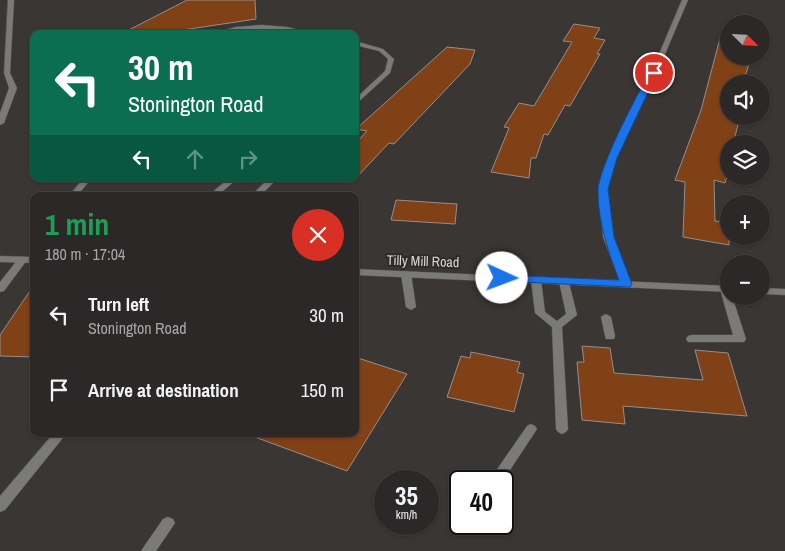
<!DOCTYPE html>
<meta charset="utf-8">
<style>
:root{--surface:#2b2827;--page:#33302f;--text:#f1f3f6;--muted:#a6a6a7;--line:#474444}
body{margin:0;font-family:"Archivo Narrow",sans-serif;background:var(--page);color:var(--text);height:100vh;display:flex;flex-direction:column;font-size:19px;white-space:nowrap}
*{box-sizing:border-box;margin:0}
p{font-size:16px;color:var(--muted)}
.icon{flex:none;width:28px;height:28px;fill:none;stroke:currentColor;stroke-width:2;stroke-linecap:round;stroke-linejoin:round}
.map{position:relative;flex:1;overflow:hidden}
.drawer{position:absolute;left:30px;top:192px;width:329px;height:245px;display:flex;flex-direction:column;background:var(--surface);border-radius:10px;box-shadow:0 1px 4px #0004,0 0 0 1px var(--line)}
.drawer>*{flex:none}
.top-card{position:absolute;left:30px;top:30px;width:329px;height:152px;border-radius:10px;box-shadow:0 1px 4px #0004,0 0 0 1px var(--line);background:#0b6e4f;color:#fff;overflow:hidden}
.needle{width:32px;rotate:114deg}
.tools{position:absolute;left:720px;top:15px;display:grid;gap:10px}
.tools a{display:grid;place-items:center;width:50px;height:50px;border-radius:50%;background:var(--surface);box-shadow:0 1px 4px #0004,0 0 0 1px var(--line);font-size:25px}
.speed{position:absolute;left:374px;top:470px;display:flex;gap:10px;font-size:25px;font-weight:700;text-align:center}
.speed>*{display:grid;place-content:center;width:65px;height:65px;border-radius:50%;background:var(--surface);box-shadow:0 1px 4px #0004,0 0 0 1px var(--line);line-height:1}
.speed small{font-size:12px;font-weight:400}
.speed .limit{border:2px solid #111;border-radius:8px;background:#fff;color:#111}
.pin{position:absolute;display:grid;place-items:center;width:42px;height:42px;color:#fff;margin:-21px;border:2px solid #fff;border-radius:50%;box-shadow:0 1px 5px #0007}
.me{position:absolute;width:55px;margin:-28px;rotate:92deg;stroke-linejoin:round;filter:drop-shadow(0 0 4px #0008)}
.turn{display:flex;align-items:center;gap:18px;height:105px;padding:0 15px;font-size:22px}
.turn .icon{width:65px;height:65px;stroke-width:2.5}
.turn b{display:block;font-size:35px;line-height:42px}
.lanes{display:flex;align-items:center;height:48px;padding:0 15px;background:#0003;justify-content:center;gap:25px;direction:ltr}
.lanes .off{opacity:.35}
.round{display:grid;place-items:center;flex:none;width:52px;height:52px;border-radius:26px;background:var(--page)}
.overview{display:flex;align-items:center;justify-content:space-between;height:85px;padding:0 15px}
h1{font-size:30px;font-weight:700;line-height:38px;color:#1e9e55}
ul{padding:0;list-style:none}
li{display:flex;align-items:center;gap:15px;height:75px;padding:0 15px}
li div{flex:1}
li b{display:block;font-size:19px}
li em{font-style:normal}
.map>svg:first-child{display:block}
.building{fill:#804117;stroke:#938f8d}
.lines{fill:none;stroke-linecap:round;stroke-linejoin:round}
.service-casing{stroke:#565351;stroke-width:1}
.minor-casing{stroke:#565351;stroke-width:1}
.tertiary-casing{stroke:#565351;stroke-width:1}
.service{fill:#7a7a78;fill-rule:evenodd}
.minor{fill:#7a7a78;fill-rule:evenodd}
.tertiary{fill:#7a7a78;fill-rule:evenodd}
.route{fill:#1a73e8;stroke:#114b97}
.labels{text-anchor:middle;dominant-baseline:central;stroke-width:4;stroke-linejoin:round;paint-order:stroke}
.street-label{font-size:14px;fill:#d9d7d6;stroke:#2e2c2a}
</style>
<div class="map">
<svg width="785" height="551" viewBox="0 0 785 551">
<rect width="100%" height="100%" fill="#393634"/>
<g class="building">
<path d="M187,0H255L256,19L156,34H121Z"/>
<path d="M574,24L600,28L594,38L605,40L597,54H600L570,106L565,105L548,135L544,134L536,158H531L529,178L491,172L509,128L504,127L519,103L534,106L572,42L563,41Z"/>
<path d="M723,27H729V57L750,61L743,83L729,81V120L739,122L735,136L738,137L736,144H729V170L725,183L714,180L715,221L729,223V245L683,237L685,182L675,180L701,110Z"/>
<path d="M447,47L475,50L470,64L394,144L389,143L355,179V144L367,131L356,129Z"/>
<path d="M396,200L457,204L455,224L391,220Z"/>
<path d="M34,285V357L0,356V335Z"/>
<path d="M582,346L610,348L614,373L703,380L695,350L728,353L747,416L623,406L625,424L582,420L577,362H584Z"/>
<path d="M471,352L520,362L517,372L524,374L514,412L447,397L461,356L470,358Z"/>
<path d="M355,357L407,374L347,471L252,436V434H355Z"/>
</g>
<g class="lines">
<defs>
<g id="service">
<path d="M8,0H14L10,73L17,88L4,123L0,125V113L9,88L4,73Z"/>
<path d="M83,179H91L77,196H69Z"/>
<path d="M228,179H237L217,196H208Z"/>
<path d="M22,257L27,260L4,291L0,292V282L19,258Z"/>
<path d="M406,271L411,274L416,307L411,310L406,307L401,274Z"/>
<path d="M536,277L541,280L545,312L557,321L566,314L559,281L564,278L568,279L577,315L562,327L568,429L566,432L562,434L558,432L556,429L552,327L535,313L531,280Z"/>
<path d="M725,286L729,287V296H732L746,339L744,342H688L686,339L688,336L692,335H733L720,289Z"/>
<path d="M606,314L611,317L615,336L614,339H606L605,336L601,317Z"/>
<path d="M531,424L535,426L537,429L502,482L489,481L527,426Z"/>
<path d="M168,517L173,519L175,523L156,551H141L163,519Z"/>
</g>
<g id="minor">
<path d="M682,0H688L657,73L616,158L607,189L613,237L631,284L626,287L621,284L603,237L599,189L608,158L651,73Z"/>
<path d="M262,25L287,27L315,34L262,29L208,34L236,27Z"/>
<path d="M355,41L383,49L394,59L390,73L355,105V99L385,71L388,59L379,51L355,45Z"/>
<path d="M268,179H277L260,196H251Z"/>
<path d="M53,434H66L5,510L0,512V496Z"/>
</g>
<g id="tertiary">
<path d="M0,256L34,257V263L0,262Z"/>
<path d="M355,269L729,286V292L355,275Z"/>
<path d="M761,288L785,289V295L761,294Z"/>
</g>
</defs>
<use href="#service" class="service-casing"/>
<use href="#minor" class="minor-casing"/>
<use href="#tertiary" class="tertiary-casing"/>
<use href="#service" class="service"/>
<use href="#minor" class="minor"/>
<use href="#tertiary" class="tertiary"/>
</g>
<path class="route" d="M651,71L657,73L617,158L608,189L614,237L632,284L630,287L498,281L496,278L502,275L619,280C608,251 598,222 598,191C598,169 638,92 651,71Z"/>
<g class="labels">
<g class="street-label">
<text transform="translate(423 261) rotate(2)">Tilly Mill Road</text>
</g>
</g>
</svg>
<div class="tools">
<a><svg class="needle" viewBox="-14 -14 28 28"><path d="M0-13l5 13h-10z" fill="#e53935"/><path d="M0 13l5-13h-10z" fill="#a6a6a7"/></svg></a>
<a><svg class="icon" aria-label="sound" viewBox="0 0 24 24"><path d="M4 9h4l5-4v14l-5-4H4zM17 9q2 3 0 6"/></svg></a>
<a><svg class="icon" aria-label="layers" viewBox="0 0 24 24"><path d="M12 4l9 5-9 5-9-5zM3 14l9 5 9-5"/></svg></a>
<a>+</a>
<a>−</a>
</div>
<div class="speed"><div>35<small>km/h</small></div><div class="limit">40</div></div>
<div class="pin" style="left:654px;top:73px;background:#d93025"><svg class="icon" aria-label="arrive" viewBox="0 0 24 24"><path d="M6 21V4h12l-3 4 3 4H6"/></svg></div>
<svg class="me" style="left:502px;top:278px" viewBox="-20 -20 40 40"><circle r="19" fill="#fff"/><path d="M0-13L10 11 0 6-10 11z" fill="#1a73e8"/></svg>
<div class="top-card">
<div class="turn"><svg class="icon" aria-label="left" viewBox="0 0 24 24"><path d="M17 20v-9H6M10 6l-5 5 5 5"/></svg><div><b>30 m</b>Stonington Road</div></div>
<div class="lanes"><svg class="icon" aria-label="left" viewBox="0 0 24 24"><path d="M17 20v-9H6M10 6l-5 5 5 5"/></svg><svg class="icon off" aria-label="ahead" viewBox="0 0 24 24"><path d="M12 20V5M6 11l6-6 6 6"/></svg><svg class="icon off" aria-label="right" viewBox="0 0 24 24"><path d="M7 20v-9h11M14 6l5 5-5 5"/></svg></div>
</div>
<section class="drawer">
<div class="overview"><div><h1>1 min</h1><p>180 m · 17:04</p></div><a class="round" style="background:#d93025;color:#fff"><svg class="icon" aria-label="close" viewBox="0 0 24 24"><path d="M6 6l12 12M18 6L6 18"/></svg></a></div>
<ul>
<li><svg class="icon" aria-label="left" viewBox="0 0 24 24"><path d="M17 20v-9H6M10 6l-5 5 5 5"/></svg><div><b>Turn left</b><p>Stonington Road</p></div><em>30 m</em></li>
<li><svg class="icon" aria-label="arrive" viewBox="0 0 24 24"><path d="M6 21V4h12l-3 4 3 4H6"/></svg><div><b>Arrive at destination</b></div><em>150 m</em></li>
</ul>
</section>
</div>
